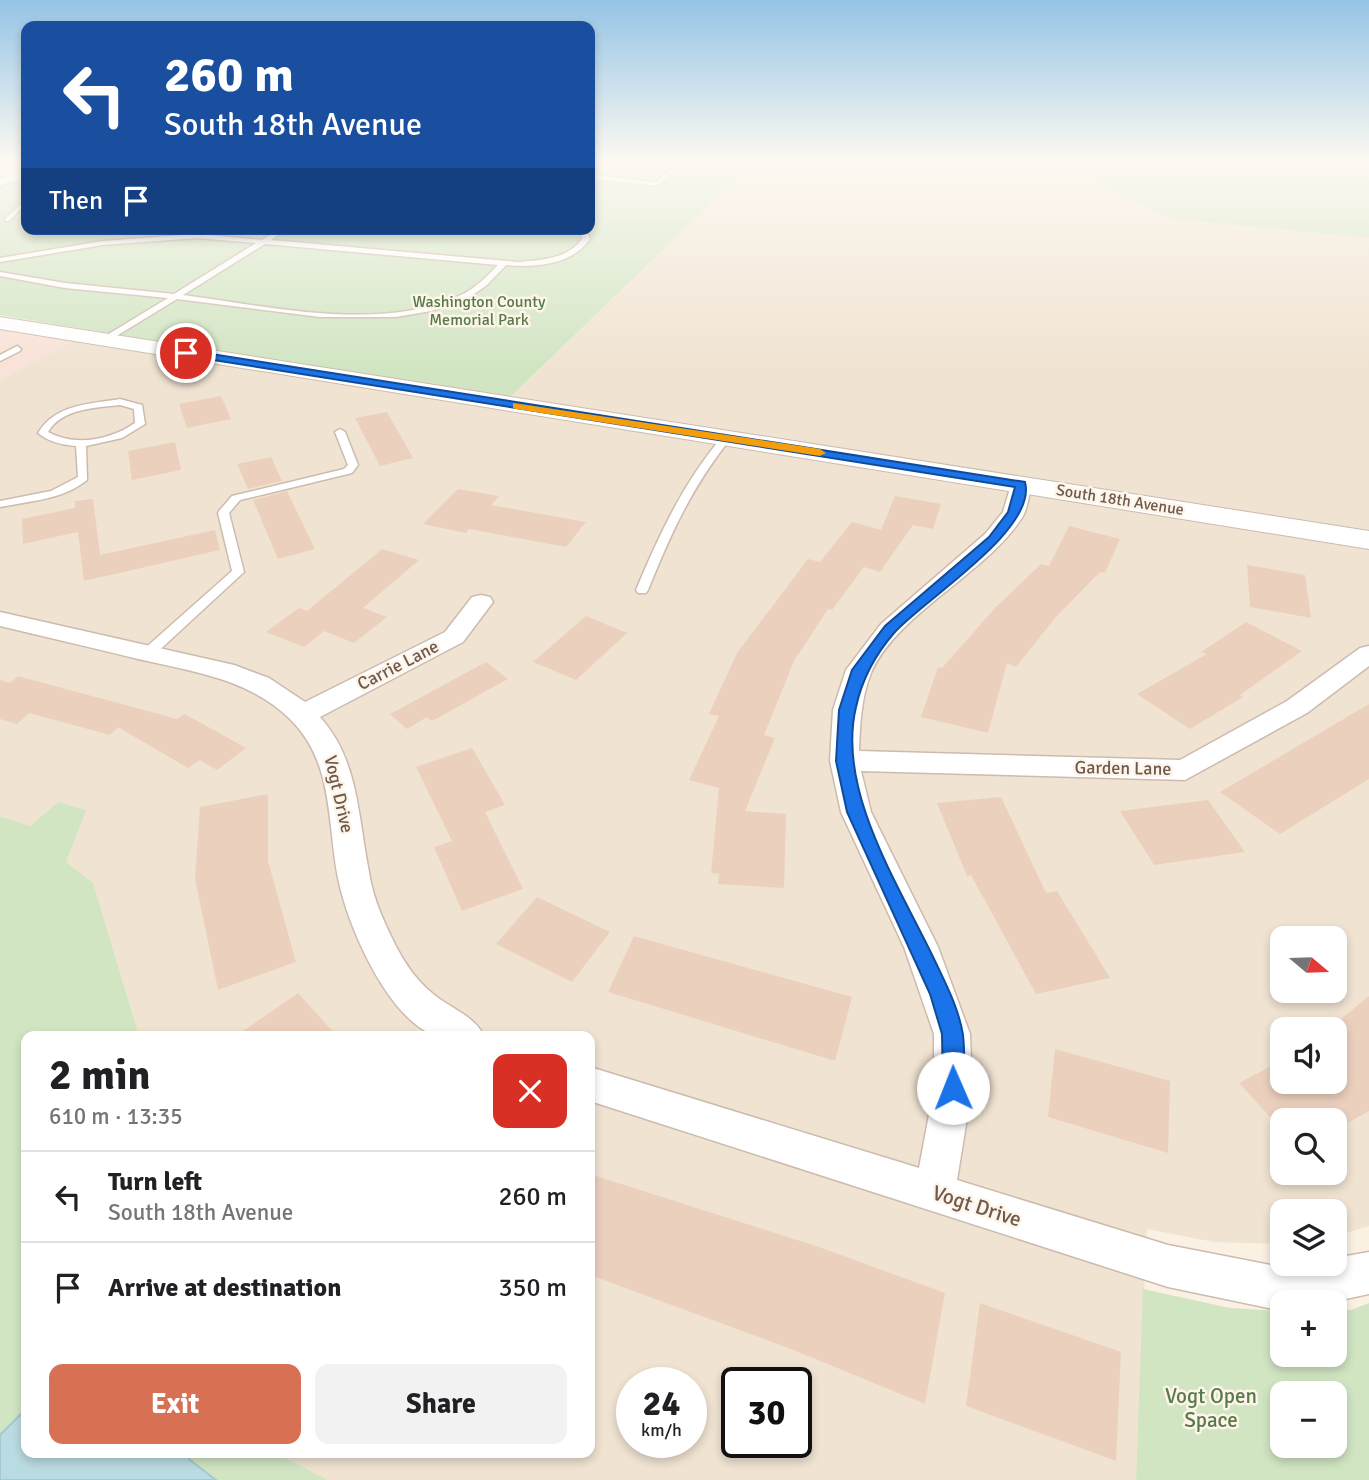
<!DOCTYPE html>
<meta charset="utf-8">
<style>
:root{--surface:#fff;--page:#f2f2f2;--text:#202124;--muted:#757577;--line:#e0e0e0;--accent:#d87154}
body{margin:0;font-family:Signika,sans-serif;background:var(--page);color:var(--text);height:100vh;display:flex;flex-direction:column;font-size:26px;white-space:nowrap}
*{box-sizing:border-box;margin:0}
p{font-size:23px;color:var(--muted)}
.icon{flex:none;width:38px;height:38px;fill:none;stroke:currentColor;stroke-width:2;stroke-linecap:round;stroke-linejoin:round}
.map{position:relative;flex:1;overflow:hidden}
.details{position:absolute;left:21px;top:1031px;width:574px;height:427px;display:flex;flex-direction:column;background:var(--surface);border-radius:14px;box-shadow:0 4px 10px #0003}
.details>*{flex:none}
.guide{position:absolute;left:21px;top:21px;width:574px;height:214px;border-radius:14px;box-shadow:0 4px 10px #0003;background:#1a4fa0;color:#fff;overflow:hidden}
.needle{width:46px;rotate:109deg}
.fabs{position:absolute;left:1270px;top:926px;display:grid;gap:14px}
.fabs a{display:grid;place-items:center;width:77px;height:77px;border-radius:14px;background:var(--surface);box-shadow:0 4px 10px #0003;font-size:35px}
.speed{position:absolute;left:616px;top:1367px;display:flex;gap:14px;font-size:35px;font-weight:700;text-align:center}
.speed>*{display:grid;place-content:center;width:91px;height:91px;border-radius:50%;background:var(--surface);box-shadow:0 4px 10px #0003;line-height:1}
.speed small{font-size:18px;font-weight:400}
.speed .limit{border:4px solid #111;border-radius:10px;background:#fff;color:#111}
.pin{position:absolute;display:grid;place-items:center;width:60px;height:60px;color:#fff;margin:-30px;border:4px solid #fff;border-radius:50%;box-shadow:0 2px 7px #0007}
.me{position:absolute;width:77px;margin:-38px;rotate:359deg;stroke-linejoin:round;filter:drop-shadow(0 0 5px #0008)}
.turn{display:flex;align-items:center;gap:24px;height:147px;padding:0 28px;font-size:32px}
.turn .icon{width:91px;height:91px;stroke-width:2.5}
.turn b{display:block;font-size:49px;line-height:60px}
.then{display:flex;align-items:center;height:66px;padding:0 28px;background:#0003;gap:14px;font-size:26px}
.round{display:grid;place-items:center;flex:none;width:74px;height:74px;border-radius:14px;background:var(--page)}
.head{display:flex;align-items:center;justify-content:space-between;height:119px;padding:0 28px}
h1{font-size:42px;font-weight:700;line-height:52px}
.primary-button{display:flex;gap:14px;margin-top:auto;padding:14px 28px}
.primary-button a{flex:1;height:80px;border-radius:14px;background:var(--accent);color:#fff;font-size:28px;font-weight:700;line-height:80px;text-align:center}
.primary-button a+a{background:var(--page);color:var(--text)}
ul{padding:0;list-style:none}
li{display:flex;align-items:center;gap:21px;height:91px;padding:0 28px;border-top:2px solid var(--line)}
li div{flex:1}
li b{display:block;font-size:26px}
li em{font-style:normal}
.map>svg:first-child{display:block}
.residential{fill:#f0e3d2;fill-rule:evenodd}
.commercial{fill:#f9e2d8}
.green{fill:#d1e5c3;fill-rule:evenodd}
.water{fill:#badbe1;stroke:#a1cad1;stroke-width:2}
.building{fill:#ecd0be}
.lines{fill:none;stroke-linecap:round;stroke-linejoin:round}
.service-casing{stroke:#ccbbae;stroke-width:3}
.minor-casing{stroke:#ccbbae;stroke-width:3}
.tertiary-casing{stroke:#ccbbae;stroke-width:2}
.service{fill:#fff;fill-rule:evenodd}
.minor{fill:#fff;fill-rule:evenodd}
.tertiary{fill:#fff;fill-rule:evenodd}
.route{fill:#1a73e8;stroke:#114b97;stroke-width:2}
.slow{fill:#f59e0b}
.labels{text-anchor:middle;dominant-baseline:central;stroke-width:5;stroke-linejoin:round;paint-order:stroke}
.far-park-label{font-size:16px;fill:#577a48;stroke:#fdf5e9}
.far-street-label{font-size:16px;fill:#6f584c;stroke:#fdf5e9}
.street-label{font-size:18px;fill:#6f584c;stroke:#fdf5e9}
.near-street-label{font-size:21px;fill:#6f584c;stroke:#fdf5e9}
.near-park-label{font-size:21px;fill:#577a48;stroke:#fdf5e9}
</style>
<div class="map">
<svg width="1369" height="1480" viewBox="0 0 1369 1480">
<rect width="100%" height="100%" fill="#faf1e3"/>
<g class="residential">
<path d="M756,160H1361L1369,186V536L507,400Z"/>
<path d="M74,340L1369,548V1226L1335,1236V1211H1283V1244L1214,1242L1147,1229L1136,1480H328L276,1453L590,1452V1036H139L93,884L66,862L58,802L30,826L0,816V380ZM1283,938H1335V990H1283ZM1283,1029H1335V1082H1283ZM1283,1120H1335V1172H1283ZM632,1382H691V1442H632ZM737,1382H796V1442H737Z"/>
</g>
<path class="commercial" d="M0,329L74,340L0,380Z"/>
<g class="green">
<path d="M590,160H756L507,400L0,315V186L26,176V229H590Z"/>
<path d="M1047,160H1369V238L1174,219Z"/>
<path d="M58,802L86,810L66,862L93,883L139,1036H26V1409L0,1435V816L30,826Z"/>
<path d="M1143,1289L1230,1308L1283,1311V1354H1335V1310H1351L1369,1303V1480H1136ZM1283,1393H1335V1446H1283Z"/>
<path d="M188,1453H276L328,1480H216L190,1460Z"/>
</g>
<path class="water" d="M26,1409V1452L188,1453L190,1460L216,1480H0V1435Z"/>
<g class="building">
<path d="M221,396L231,419L187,428L179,404Z"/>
<path d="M387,412L413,458L380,466L355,418Z"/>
<path d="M175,442L181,470L132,480L128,451Z"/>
<path d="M271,457L282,481L248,489L237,464Z"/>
<path d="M458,489L499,496L491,505L586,522L566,547L469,529L466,533L423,524Z"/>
<path d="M287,491L315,549L278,559L253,500Z"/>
<path d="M895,496L941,504L933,529L913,525L880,572L864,567L832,610L828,609L794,661L764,735L775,738L745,811L786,814L784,888L718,884L719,874L711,873L719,788L689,780L719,716L709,714L737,653L808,559L820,562L852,522L881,530Z"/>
<path d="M93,499L100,555L215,530L220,550L84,581L78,532L23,544L22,519L75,508V501Z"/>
<path d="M1069,526L1120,539L1105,573L1100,572L1055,618L1016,667L1007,663L988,733L921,717L938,667L942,668L995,608L1041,564L1049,566Z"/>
<path d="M382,549L419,560L363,608L387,617L354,643L324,631L304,647L266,632L299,608L307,611Z"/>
<path d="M1247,565L1305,575L1311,618L1250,607Z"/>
<path d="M586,616L627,633L576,680L533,662Z"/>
<path d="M1246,622L1302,651L1240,695L1243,697L1190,729L1137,694L1207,654L1201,652Z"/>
<path d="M486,662L508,679L432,721L427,717L407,729L390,714Z"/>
<path d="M18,676L177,719L185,714L246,748L217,770L200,760L188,768L118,727L110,735L29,713L17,724L0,719V680L10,683Z"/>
<path d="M1369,704V779L1280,834L1220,792Z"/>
<path d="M472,748L505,805L485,812L523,889L462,911L434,847L452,841L416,767Z"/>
<path d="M268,794V861L296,962L218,990L195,879L200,807Z"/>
<path d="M1001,797L1046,893L1057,891L1110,978L1036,994L971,875L967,876L937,803Z"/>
<path d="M1208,800L1245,852L1154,865L1120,811Z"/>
<path d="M537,897L610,932L572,982L496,944Z"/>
<path d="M634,936L852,997L835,1061L608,992Z"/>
<path d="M298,993L337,1036H236Z"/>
<path d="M1369,996V1111L1335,1130V1120H1273L1239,1083L1283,1060V1082H1335V1024Z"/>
<path d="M1055,1049L1170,1081L1168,1153L1048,1117Z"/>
<path d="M590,1174L819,1247L945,1293L925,1404L791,1349L590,1275Z"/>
<path d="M980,1303L1121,1352L1116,1461L966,1406Z"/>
</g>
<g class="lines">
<defs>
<g id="service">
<path d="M682,160H688L657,186L590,179V175L656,182Z"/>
<path d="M26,199V204L9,221H5V219Z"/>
<path d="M279,229H287L271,240L518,262C541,260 568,259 582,239L579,229H586L590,239C572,265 535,268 506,265L487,285L471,296L431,311L396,317H320L177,299L105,343L101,340L102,338L168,298L65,288L0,276V272L65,283L174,294L256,243L197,238L103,245L0,262V258L103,241L197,234L262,240ZM265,244L498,265C487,276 476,288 461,295C381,333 268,306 183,295Z"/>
<path d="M17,346L21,349L20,351L0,361V355Z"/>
<path d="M120,399L142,405L145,424L122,438L86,446L87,480C62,500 30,501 0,507V501L51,491L78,477L76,446C62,445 49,442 38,433C55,404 90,404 120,399ZM120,405L134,409L135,423C110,440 76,447 48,432C62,408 96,408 120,405Z"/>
<path d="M340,429L345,432L358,465L352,473L240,500L229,513L244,572L153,656H143L142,653L143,650L232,571L218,513L219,511L232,496L344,469L348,465L335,432Z"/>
<path d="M722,437L730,439C691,489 672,531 648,590L646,593H638L636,590C659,535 683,483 722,437Z"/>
</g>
<g id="minor">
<path d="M26,169V177L0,186V178Z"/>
<path d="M1021,479L1031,485C1029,495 1028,507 1023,516C988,573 896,614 871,673C861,698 860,725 859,751L1180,760L1287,701L1360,648L1369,646V666L1307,713L1185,780L861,771L871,812L938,947L970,1034L972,1088L957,1180L1168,1245L1286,1268L1310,1264H1335V1258L1369,1252V1294L1332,1302H1283V1311L1168,1287L590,1101V1067L919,1168L934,1088V1034L904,947L841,812L830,761L833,710L846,670L881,624L985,534L1003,512L1011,485Z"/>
<path d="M481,595L490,597L493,602L463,642L320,717C359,760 358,818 369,872C372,893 380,913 389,932C399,954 413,978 432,993C449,1008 474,1015 484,1036C470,1036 449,1040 436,1036C387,1019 347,924 338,878C327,822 334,762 290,719C249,678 189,671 134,658C90,647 45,637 0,626V612L234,665L269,678L305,702L445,632L472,597Z"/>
</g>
<path id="tertiary" d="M0,317L1369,531V549L0,329Z"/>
</defs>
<use href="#service" class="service-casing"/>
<use href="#minor" class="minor-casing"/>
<use href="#tertiary" class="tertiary-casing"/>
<use href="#service" class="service"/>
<use href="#minor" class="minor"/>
<use href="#tertiary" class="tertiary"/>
</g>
<linearGradient id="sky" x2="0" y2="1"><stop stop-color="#95c4e5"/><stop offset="0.44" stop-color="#fdf9f2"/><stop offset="1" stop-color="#fdf9f2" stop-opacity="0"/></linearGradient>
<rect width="1369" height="367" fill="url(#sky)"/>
<path class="route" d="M186,350L1025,482C1038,530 923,600 894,633C875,655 862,679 856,707C836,791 900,887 935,961C946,984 959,1009 963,1035C965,1052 964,1071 964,1088L961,1095L953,1098L946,1095L943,1088L942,1034L930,994L847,812L836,761L839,710L852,670L885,626L989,537L1008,512L1015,487L182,355Z"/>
<path class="slow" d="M513,403L820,449L826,453L820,456L516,409L513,408Z"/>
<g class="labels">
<g class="far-park-label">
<text x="479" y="302">Washington County<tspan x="479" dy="18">Memorial Park</tspan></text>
</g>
<g class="far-street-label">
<text transform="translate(1120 500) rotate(9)">South 18th Avenue</text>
</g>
<g class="street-label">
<text transform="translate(398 665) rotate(-27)">Carrie Lane</text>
<text transform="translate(1123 768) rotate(1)">Garden Lane</text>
<text transform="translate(339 794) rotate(77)">Vogt Drive</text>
</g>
<g class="near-street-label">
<text transform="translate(977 1206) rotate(18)">Vogt Drive</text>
</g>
<g class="near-park-label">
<text x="1211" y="1396">Vogt Open<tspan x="1211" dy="24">Space</tspan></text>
</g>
</g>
</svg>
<div class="fabs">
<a><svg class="needle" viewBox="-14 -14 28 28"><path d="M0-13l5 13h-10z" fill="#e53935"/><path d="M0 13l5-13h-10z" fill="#757577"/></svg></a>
<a><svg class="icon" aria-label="sound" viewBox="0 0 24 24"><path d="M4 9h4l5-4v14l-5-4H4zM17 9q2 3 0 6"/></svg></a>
<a><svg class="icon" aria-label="search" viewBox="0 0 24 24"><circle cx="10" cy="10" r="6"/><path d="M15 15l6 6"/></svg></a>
<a><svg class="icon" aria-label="layers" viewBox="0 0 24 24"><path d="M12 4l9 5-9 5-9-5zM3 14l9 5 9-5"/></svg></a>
<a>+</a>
<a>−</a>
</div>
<div class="speed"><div>24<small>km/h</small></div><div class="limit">30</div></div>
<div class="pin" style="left:186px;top:353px;background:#d93025"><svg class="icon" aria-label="arrive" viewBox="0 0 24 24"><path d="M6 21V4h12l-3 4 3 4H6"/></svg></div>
<svg class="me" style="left:953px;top:1088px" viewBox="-20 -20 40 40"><circle r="19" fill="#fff"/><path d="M0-13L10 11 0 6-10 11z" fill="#1a73e8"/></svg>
<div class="guide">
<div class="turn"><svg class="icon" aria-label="left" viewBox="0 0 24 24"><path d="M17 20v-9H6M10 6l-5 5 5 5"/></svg><div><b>260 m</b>South 18th Avenue</div></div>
<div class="then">Then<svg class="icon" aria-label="arrive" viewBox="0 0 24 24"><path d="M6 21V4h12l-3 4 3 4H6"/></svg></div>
</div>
<section class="details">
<div class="head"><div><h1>2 min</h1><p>610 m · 13:35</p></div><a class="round" style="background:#d93025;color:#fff"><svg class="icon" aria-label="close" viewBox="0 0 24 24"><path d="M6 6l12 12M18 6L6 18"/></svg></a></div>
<ul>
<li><svg class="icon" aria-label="left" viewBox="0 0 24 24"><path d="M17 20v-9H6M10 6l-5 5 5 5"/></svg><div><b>Turn left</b><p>South 18th Avenue</p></div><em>260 m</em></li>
<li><svg class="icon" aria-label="arrive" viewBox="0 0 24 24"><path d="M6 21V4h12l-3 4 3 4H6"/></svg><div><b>Arrive at destination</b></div><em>350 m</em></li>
</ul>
<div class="primary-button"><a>Exit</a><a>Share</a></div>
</section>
</div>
